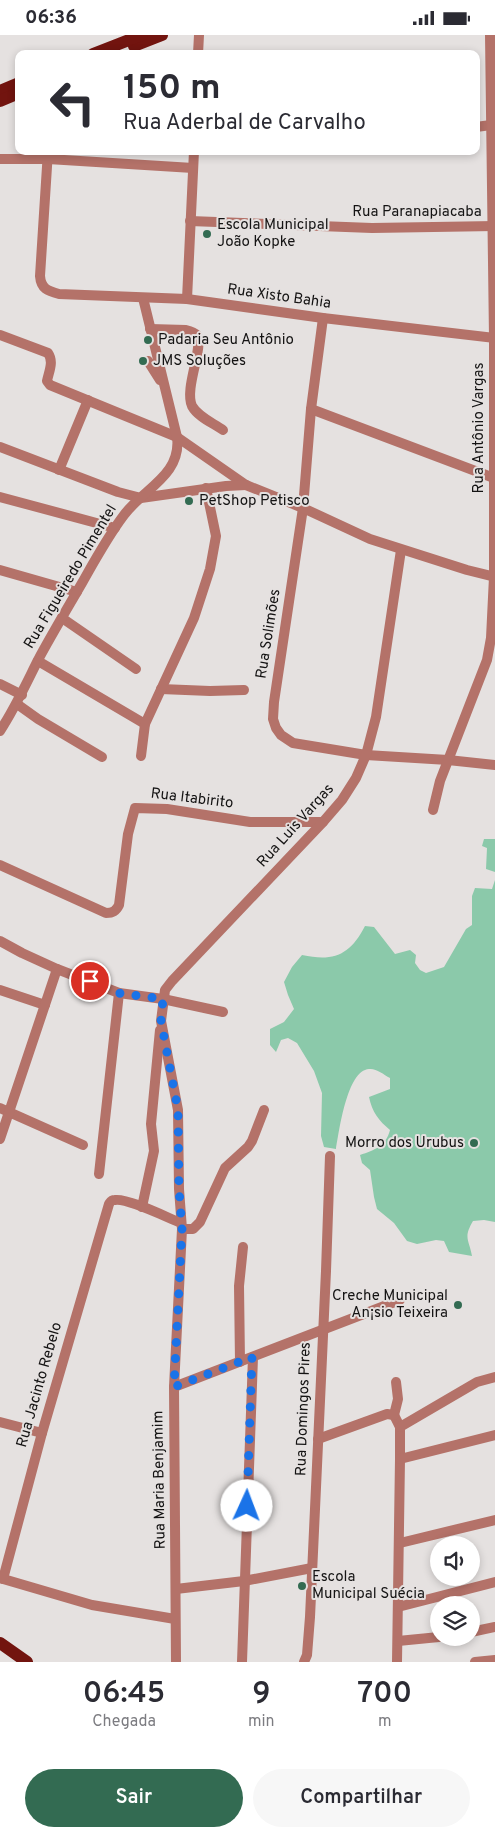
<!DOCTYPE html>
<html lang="pt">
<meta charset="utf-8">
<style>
:root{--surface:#fff;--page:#f7f7f7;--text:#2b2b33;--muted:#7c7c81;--accent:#336b52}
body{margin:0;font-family:Overpass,sans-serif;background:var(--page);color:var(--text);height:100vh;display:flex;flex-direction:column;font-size:19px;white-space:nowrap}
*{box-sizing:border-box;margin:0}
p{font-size:16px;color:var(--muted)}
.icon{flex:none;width:28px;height:28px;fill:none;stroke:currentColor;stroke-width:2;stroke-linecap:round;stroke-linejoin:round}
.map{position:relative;height:1627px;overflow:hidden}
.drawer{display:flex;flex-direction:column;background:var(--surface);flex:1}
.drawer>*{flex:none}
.top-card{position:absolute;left:15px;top:15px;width:465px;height:105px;border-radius:10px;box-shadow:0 2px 8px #0003;background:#fff;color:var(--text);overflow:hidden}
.controls{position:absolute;left:430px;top:1501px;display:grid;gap:10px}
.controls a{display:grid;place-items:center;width:50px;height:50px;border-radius:50%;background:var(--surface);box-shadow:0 2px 8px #0003;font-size:25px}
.pin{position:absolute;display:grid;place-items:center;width:42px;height:42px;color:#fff;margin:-21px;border:2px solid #fff;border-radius:50%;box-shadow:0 1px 5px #0007}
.me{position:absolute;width:55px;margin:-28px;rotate:2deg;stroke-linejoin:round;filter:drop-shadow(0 0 4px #0008)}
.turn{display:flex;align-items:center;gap:18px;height:105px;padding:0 25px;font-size:22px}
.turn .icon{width:65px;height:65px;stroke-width:2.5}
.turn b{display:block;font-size:35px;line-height:42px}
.eta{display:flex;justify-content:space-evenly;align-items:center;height:85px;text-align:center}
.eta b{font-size:30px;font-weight:600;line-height:35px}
.action{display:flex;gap:10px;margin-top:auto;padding:10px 25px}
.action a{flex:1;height:58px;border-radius:30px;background:var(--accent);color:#fff;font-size:20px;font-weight:600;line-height:58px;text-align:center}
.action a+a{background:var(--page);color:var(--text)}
.status{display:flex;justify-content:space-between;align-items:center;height:35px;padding:0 25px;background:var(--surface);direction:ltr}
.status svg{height:14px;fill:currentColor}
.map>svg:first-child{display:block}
.green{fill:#8bc9aa}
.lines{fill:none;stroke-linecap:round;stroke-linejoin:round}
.minor{stroke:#b47269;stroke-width:10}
.major{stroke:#72140f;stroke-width:12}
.route{stroke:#1a73e8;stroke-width:9;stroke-dasharray:0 16.2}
.poi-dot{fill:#336b52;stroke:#e5e1e0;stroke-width:2}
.labels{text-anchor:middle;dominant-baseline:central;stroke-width:4;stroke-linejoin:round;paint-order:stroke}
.street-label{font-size:15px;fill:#141313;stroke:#e5e1e0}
.poi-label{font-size:15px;fill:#141313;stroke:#e5e1e0;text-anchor:start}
</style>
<div class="status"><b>06:36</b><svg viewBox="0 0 49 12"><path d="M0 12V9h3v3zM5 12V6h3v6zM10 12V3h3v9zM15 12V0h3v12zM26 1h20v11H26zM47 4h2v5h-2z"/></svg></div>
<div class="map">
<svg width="495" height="1627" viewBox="0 0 495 1627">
<rect width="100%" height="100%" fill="#e5e1e0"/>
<g class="green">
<path d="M484,804H495V837L486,834L487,813L482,811Z"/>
<path d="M495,845V1187L484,1185L473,1186C463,1203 469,1204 472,1221L449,1217L444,1206L436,1205L417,1209L407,1206L394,1188L377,1174L374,1162L370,1135L362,1128L360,1120C375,1115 386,1111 390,1095C379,1086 372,1077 369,1062L390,1054V1043C383,1039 376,1033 369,1034C347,1035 339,1097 336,1114L324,1112L321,1101L322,1058L314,1036L297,1008L288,1003L281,1005L276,1017L270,1010V994L284,987L294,974L288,960L284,947L292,932L302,920C334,927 350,920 365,891L374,892L395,919L410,915L416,920L415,928L420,935L426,938L444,932L466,894L472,890V861L475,853L492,854Z"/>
</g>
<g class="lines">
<g class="minor">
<path d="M198,19L199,0"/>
<path d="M476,92L491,90"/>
<path d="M48,116L40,241C41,254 48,256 59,259L187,264L323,283L495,303"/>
<path d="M0,124H48L193,133"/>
<path d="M190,186L372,193L495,191"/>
<path d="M187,264L194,116"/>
<path d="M323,283L311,374L303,473L274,667L273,684L276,693L281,700L293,708L366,720L448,725L495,730"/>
<path d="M150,294L186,295C190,296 194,297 197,300C204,313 184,353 192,371C198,382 213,388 223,395"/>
<path d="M0,300L48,318C54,327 49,336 47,346L50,350L177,402L246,450L303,473L370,504L467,535L495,542"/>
<path d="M148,326L160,345"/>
<path d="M311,374L494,443"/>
<path d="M0,412L118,457L141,463L226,451L246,450"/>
<path d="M59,435L88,365"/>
<path d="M0,462L115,493"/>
<path d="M0,535L77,557"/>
<path d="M62,583L136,634"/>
<path d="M38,626L145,689"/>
<path d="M0,649L22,660"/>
<path d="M161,654L210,656L244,655"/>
<path d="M17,669L38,684L102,722"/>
<path d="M0,696C15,673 26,649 38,625C52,599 67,574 82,548C95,525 108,501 124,480C143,454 182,440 177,402L143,263"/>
<path d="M141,721L145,689L194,583L210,534L216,501L206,453"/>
<path d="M433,775L440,746L487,625L491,603L494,542V303L490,0"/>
<path d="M0,830L106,878C113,878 116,876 119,870L128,799L135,773L167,774L250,787H323"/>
<path d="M0,906L22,918L57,934L119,958L163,964L223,977"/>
<path d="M0,955L45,970"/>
<path d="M0,1073L83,1110"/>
<path d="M0,1104L57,934"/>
<path d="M99,1139L119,958"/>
<path d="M142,1172L154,1116L151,1089L160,995"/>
<path d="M182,1194H193L200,1187L225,1133L248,1112L252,1106L264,1075"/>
<path d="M240,1327L239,1251L243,1212"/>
<path d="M174,1352L400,1265"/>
<path d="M394,1380L400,1392V1424L397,1627"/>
<path d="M394,1380L398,1364L396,1347"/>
<path d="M0,1387L42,1398"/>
<path d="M400,1392L477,1347L495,1342"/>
<path d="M318,1404L387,1379L394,1380"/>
<path d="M400,1424L495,1400"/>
<path d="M400,1508L495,1485"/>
<path d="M0,1543L92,1570L175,1584"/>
<path d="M3,1544L42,1398L109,1169C111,1166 111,1165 115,1165C128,1163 168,1183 181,1188"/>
<path d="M176,1554L244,1546L312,1533"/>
<path d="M398,1572L495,1547"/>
<path d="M471,1597L495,1592"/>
<path d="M398,1606L439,1602"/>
<path d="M176,1627L174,1352L182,1194L179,1154L178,1075L161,986L165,955L172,946L323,787L342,765L356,743L366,720L376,682L401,515"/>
<path d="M242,1627L253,1322"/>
<path d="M304,1627L307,1620L310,1582L326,1236L330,1121"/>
<path d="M475,1627L495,1625"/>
</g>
<g class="major">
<path d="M134,11L162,0"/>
<path d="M93,19L142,0"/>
<path d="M0,56L19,48"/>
<path d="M0,66L19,58"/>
<path d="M0,1608L27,1627"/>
</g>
</g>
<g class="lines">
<path class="route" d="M90,946L118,958L163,964L161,986L178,1075L179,1154L182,1194L174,1352L252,1322L247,1471"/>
</g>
<g class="poi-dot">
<circle cx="207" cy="199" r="5"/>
<circle cx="148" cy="305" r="5"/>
<circle cx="143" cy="326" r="5"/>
<circle cx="189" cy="466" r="5"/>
<circle cx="474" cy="1108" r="5"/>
<circle cx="458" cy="1270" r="5"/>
<circle cx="302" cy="1551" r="5"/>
</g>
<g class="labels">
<g class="street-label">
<text x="417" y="177">Rua Paranapiacaba</text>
<text transform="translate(279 262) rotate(8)">Rua Xisto Bahia</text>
<text transform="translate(479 393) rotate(-90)">Rua Antônio Vargas</text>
<text transform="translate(71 542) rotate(-59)">Rua Figueiredo Pimentel</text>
<text transform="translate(269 599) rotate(-81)">Rua Solimões</text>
<text transform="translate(192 764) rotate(7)">Rua Itabirito</text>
<text transform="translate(296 791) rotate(-48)">Rua Luis Vargas</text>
<text transform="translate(40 1350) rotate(-74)">Rua Jacinto Rebelo</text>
<text transform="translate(304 1374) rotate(-88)">Rua Domingos Pires</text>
<text transform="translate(160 1445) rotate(-91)">Rua Maria Benjamim</text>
</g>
<g class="poi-label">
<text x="217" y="190">Escola Municipal<tspan x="217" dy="17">João Kopke</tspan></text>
<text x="158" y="305">Padaria Seu Antônio</text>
<text x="153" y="326">JMS Soluções</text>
<text x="199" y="466">PetShop Petisco</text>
<text x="464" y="1108" text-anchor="end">Morro dos Urubus</text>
<text x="448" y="1261" text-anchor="end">Creche Municipal<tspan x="448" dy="17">An¡sio Teixeira</tspan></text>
<text x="312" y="1542">Escola<tspan x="312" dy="17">Municipal Suécia</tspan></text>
</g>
</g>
</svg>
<div class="controls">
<a><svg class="icon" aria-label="sound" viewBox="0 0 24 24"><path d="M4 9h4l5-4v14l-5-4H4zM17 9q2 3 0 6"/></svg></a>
<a><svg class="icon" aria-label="layers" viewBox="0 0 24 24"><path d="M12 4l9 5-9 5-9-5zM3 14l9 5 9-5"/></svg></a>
</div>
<div class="pin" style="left:90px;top:946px;background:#d93025"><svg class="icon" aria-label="arrive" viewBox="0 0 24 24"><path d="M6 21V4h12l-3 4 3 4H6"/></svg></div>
<svg class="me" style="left:247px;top:1471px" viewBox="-20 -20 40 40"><circle r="19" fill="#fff"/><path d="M0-13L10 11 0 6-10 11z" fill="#1a73e8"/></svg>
<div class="top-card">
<div class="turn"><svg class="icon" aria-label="left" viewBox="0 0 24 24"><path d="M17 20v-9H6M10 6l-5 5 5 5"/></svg><div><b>150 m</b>Rua Aderbal de Carvalho</div></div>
</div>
</div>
<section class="drawer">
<div class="eta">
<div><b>06:45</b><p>Chegada</p></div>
<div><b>9</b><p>min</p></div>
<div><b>700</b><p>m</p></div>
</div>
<div class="action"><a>Sair</a><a>Compartilhar</a></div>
</section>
